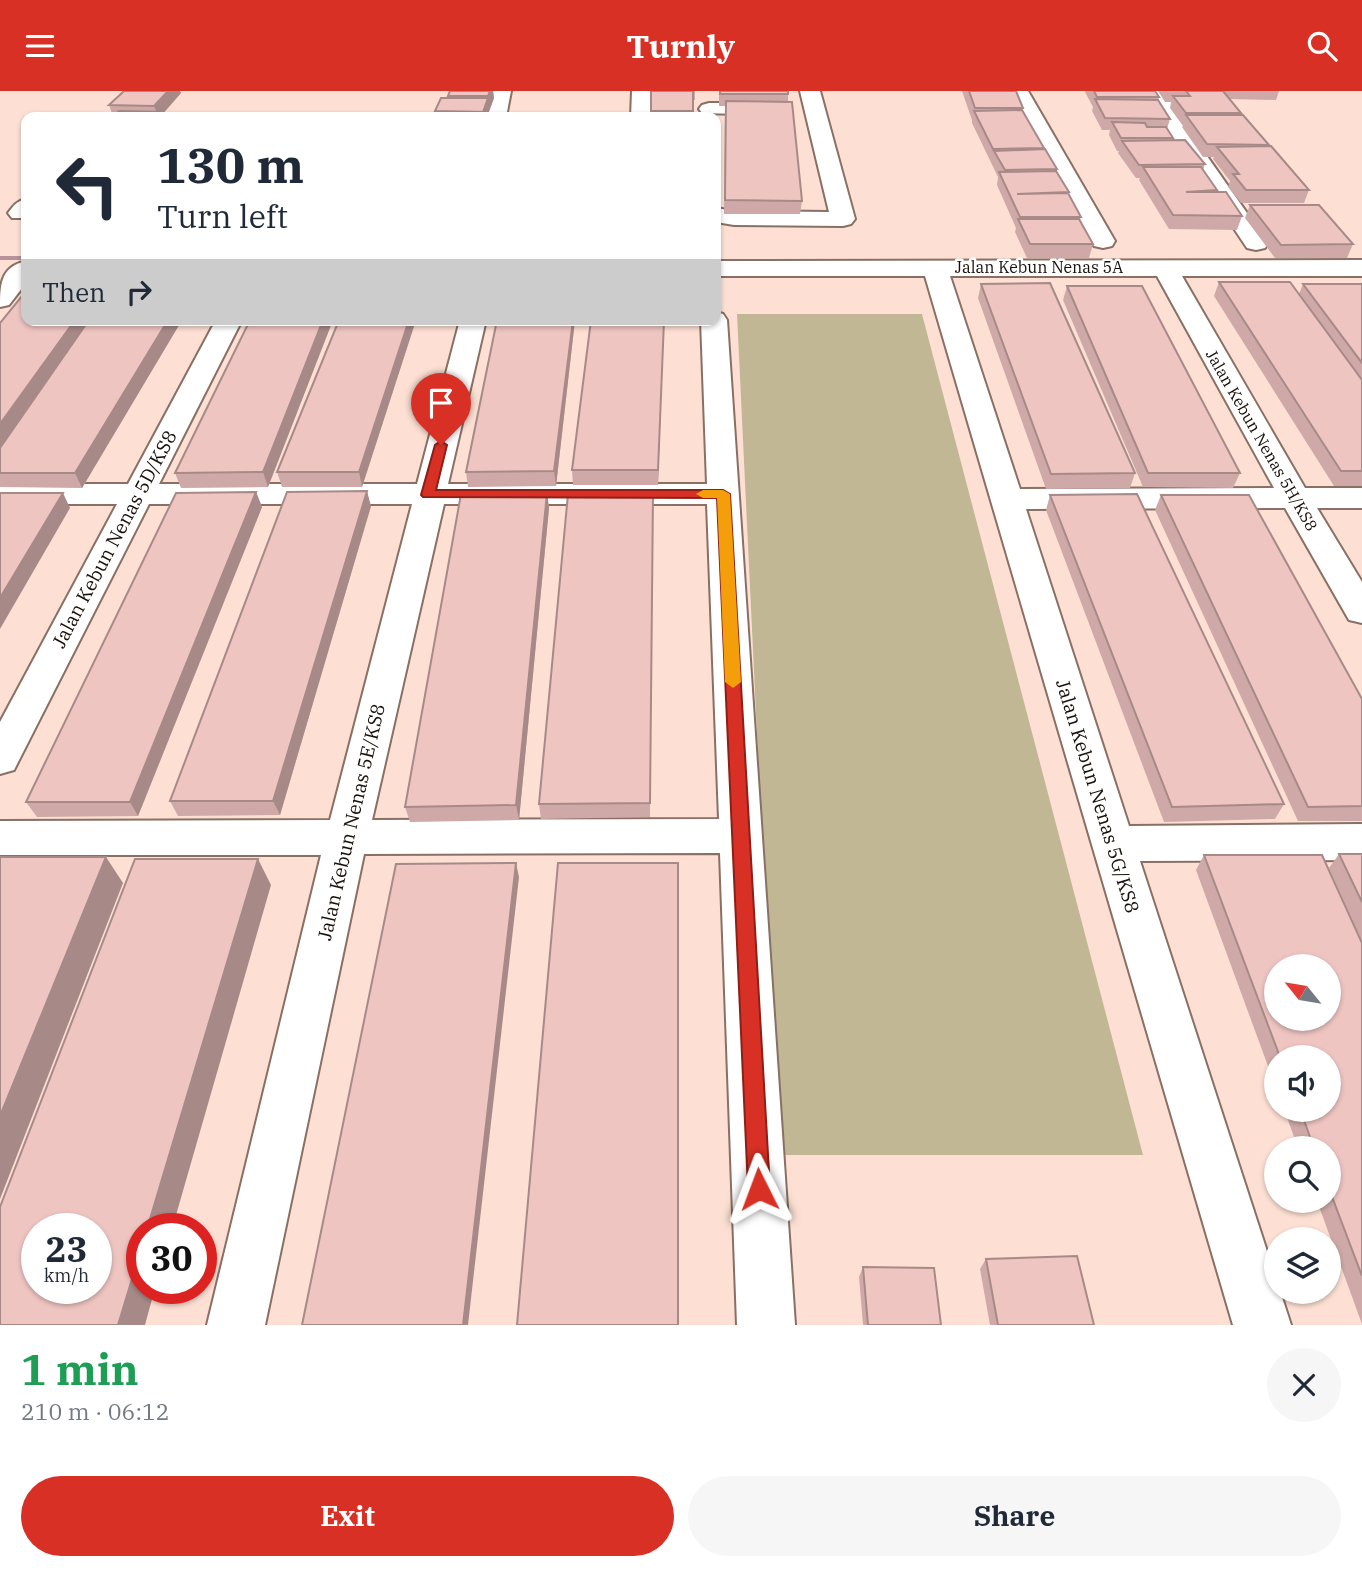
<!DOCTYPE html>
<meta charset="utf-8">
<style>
:root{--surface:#fff;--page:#f6f6f7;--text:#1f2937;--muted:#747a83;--accent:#d93025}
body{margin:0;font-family:"IBM Plex Serif",serif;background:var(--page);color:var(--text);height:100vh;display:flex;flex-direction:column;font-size:26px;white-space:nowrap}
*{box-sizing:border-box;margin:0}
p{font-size:23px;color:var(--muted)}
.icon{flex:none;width:38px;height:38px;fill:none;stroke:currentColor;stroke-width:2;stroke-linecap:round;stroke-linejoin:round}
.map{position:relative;height:1234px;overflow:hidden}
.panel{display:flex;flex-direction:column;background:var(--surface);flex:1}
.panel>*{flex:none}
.top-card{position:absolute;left:21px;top:21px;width:700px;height:214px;border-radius:14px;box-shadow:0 2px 5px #0004;background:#fff;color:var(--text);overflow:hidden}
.needle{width:46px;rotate:300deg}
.controls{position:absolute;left:1264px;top:863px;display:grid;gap:14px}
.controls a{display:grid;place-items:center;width:77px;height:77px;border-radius:50%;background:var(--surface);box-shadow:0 2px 5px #0004;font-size:35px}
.speed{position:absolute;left:21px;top:1122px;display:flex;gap:14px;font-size:35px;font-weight:700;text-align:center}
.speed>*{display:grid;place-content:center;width:91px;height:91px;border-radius:50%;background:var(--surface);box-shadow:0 2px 5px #0004;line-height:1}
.speed small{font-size:18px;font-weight:400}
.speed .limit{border:10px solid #d22;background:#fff;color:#111}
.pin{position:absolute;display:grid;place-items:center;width:60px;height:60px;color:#fff;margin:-72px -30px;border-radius:50% 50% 50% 0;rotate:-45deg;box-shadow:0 0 7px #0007}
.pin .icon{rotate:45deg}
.me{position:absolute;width:77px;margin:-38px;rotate:357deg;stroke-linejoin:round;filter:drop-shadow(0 0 5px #0008)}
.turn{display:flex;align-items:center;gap:24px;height:147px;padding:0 21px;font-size:32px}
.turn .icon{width:91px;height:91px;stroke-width:2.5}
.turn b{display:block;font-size:49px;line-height:60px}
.then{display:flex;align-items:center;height:66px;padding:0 21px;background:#0003;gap:14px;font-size:26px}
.round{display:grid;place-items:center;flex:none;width:74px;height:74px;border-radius:37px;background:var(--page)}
.headline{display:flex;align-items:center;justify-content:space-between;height:119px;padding:0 21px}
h1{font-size:42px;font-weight:700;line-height:52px;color:#1e9e55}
.action{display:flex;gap:14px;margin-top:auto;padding:14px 21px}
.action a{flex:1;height:80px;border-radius:42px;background:var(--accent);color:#fff;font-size:28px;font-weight:700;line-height:80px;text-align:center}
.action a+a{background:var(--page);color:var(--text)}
header{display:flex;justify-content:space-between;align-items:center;height:91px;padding:0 21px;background:var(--accent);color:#fff;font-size:32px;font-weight:700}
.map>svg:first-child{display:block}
.green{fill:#c1b795}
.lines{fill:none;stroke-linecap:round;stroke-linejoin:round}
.stream{fill:#b7919c;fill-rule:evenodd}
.minor-casing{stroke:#896f64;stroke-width:4}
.minor{fill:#fff;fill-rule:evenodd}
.wall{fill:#cea9a7}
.shaded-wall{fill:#a78a88}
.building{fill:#efc5c2;stroke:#a78a88;stroke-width:2;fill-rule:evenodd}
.route{fill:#d93025;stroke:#8d1f18;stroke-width:2}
.slow{fill:#f59e0b}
.labels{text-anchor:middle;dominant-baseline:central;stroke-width:5;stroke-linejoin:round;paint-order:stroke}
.far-street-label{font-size:16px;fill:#19100b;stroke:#fff}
.street-label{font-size:19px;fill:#19100b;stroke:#fff}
</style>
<header><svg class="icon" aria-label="menu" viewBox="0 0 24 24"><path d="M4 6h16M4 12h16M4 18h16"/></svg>Turnly<svg class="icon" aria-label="search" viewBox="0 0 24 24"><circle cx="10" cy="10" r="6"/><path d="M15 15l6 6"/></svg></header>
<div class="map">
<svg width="1362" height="1234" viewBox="0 0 1362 1234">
<rect width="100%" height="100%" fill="#fde0d3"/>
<path class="green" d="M737,223H922L1143,1064H777Z"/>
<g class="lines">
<rect class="stream" x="0" y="165" width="26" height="4"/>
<defs>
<g id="minor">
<path d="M491,0H511L506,26H486Z"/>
<path d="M632,0H652L651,26H631Z"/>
<path d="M800,0H820L855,128L851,133L843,135L734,134L716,131V117L734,120L829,121Z"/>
<path d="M1008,0H1028L1115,150L1112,155L1103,157L1094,155L1091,150Z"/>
<path d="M1146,0H1166L1188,38L1268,152L1265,157L1256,159L1247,157L1168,39Z"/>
<path d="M709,12H777L784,14L787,18L784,22L777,24L702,22L699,18L702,14Z"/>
<path d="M26,108V127H12L8,122C14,114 17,110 26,108Z"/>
<path d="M1362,169V185H1182L1305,397H1362V417H1317L1362,491V532L1349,529L1285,417L1026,418L1129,735L1362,733V769L1140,770L1276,1188V1200H1280L1291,1234H1233L925,185H716V170ZM950,185H1157L1274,397L1020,398Z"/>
<path d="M23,171L26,172V192L9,214L0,216C0,196 0,177 23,171Z"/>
<path d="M716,221L723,223L727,229L795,1234H737L720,762L364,763L265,1234H207L321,764H0V730L330,729L412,413H149L14,679L0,683V631L117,413H0V393H128L216,229H242L159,393H417L460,229H486L448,393H707L701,229H716ZM444,413H707L719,728L372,729Z"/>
</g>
</defs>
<use href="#minor" class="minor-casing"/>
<use href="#minor" class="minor"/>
</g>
<g class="wall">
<path d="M124,0H180L181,2L160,26H113V25L109,14Z"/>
<path d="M450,0H493L494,7L487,26H426L435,22V20L448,7Z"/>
<path d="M651,0H695V9H693V26H651Z"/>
<path d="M719,0L788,3V11L802,110L800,123H724L725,15H719Z"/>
<path d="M962,0H1016L1023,17L1022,21L1044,57V59L1057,78V81L1069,101L1068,102L1081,126L1080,129L1093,153L1089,167H1027L1015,141L1016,137L997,94L998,86L972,32V29Z"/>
<path d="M1083,0H1155L1159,6L1158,10L1170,28L1167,38L1173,47V49L1205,73L1203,79L1217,99L1216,101L1242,125L1237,139L1169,138L1139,89L1140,87H1136L1118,62L1119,60H1117L1109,44L1110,39H1102L1092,20L1093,16L1085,1V0Z"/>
<path d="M1158,0H1279L1276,9L1229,8L1241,22L1240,24L1309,99L1304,112H1241L1228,96L1230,90L1213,68L1214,66H1203L1182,36L1183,35L1170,17L1171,11H1165Z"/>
<path d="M1250,114L1353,153L1347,167H1275L1245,127Z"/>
<path d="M1219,191L1299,203L1303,193H1362V395H1334L1214,205Z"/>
<path d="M981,193L1135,382L1130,397L1046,398L978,207Z"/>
<path d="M1067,195L1240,382L1233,397L1143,396L1063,209Z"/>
<path d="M26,229H182L82,397L0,396V232Z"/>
<path d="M250,229H333L268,396L181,397L175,382Z"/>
<path d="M339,229H416L362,396H282L277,381Z"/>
<path d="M497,229H575L556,395L468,396L466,381Z"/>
<path d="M591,229H664L658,394H573L572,379Z"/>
<path d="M256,401L262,416L138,725L37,726L26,711Z"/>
<path d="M547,402L549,417L519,729L410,731L405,716Z"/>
<path d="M653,402L650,726L541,728L539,713Z"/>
<path d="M1050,404L1284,713L1275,728L1164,731L1046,419Z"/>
<path d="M1161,404L1362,608V730H1298L1155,419Z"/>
<path d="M371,415L280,724L178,725L170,710Z"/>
<path d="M1339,763H1362V850L1329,777Z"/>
<path d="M1204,764L1362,852V1233L1317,1110H1328V1057H1298L1284,1018H1328V966H1276V997L1196,779Z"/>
<path d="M986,1168L1094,1234H990L980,1178Z"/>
<path d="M863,1176L941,1234H863L859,1186Z"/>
</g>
<g class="shaded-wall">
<path d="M168,0H180L181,2L160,26H153L157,22L154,15Z"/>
<path d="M490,0H493L494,7L487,26H484L483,21Z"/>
<path d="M75,229H91L0,359V333Z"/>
<path d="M168,229H182L82,397L75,382Z"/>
<path d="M323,229H333L268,396L263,381Z"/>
<path d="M409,229H416L362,396L359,381Z"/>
<path d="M573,229H575L556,395L554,380Z"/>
<path d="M664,229L658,394V379Z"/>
<path d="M367,400L371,415L280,724L273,710Z"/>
<path d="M256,401L262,416L138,725L130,711Z"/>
<path d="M63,402L70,417L0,538V507Z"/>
<path d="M547,402L549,417L519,729L516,714Z"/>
<path d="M106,766L123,792L0,1108V1025Z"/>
<path d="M258,768L271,794L172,1138H147Z"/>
<path d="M516,772L519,786L468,1234H463Z"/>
<path d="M142,1155V1197H155L145,1234H118Z"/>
</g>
<g class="building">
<path d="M124,0H168L154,15L109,14Z"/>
<path d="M450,0H490L488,5H448Z"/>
<rect x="651" y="0" width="42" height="20"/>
<rect x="720" y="0" width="68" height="3"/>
<path d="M969,0H1016L1023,17H975Z"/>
<path d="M1094,0H1155L1159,6H1097Z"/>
<path d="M1186,0H1223L1241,22H1186L1173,5H1190Z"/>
<path d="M441,7H488L483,21L435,20Z"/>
<path d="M1095,8L1158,9L1170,28L1105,27Z"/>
<path d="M726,10L792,11L802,110L725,109Z"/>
<path d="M1022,19L1044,57L993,58L974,20Z"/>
<path d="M119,20L158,21L153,26H113Z"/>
<path d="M428,22L476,23L474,26H426Z"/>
<path d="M1186,24H1243L1269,54L1207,53Z"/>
<path d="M1112,31L1145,32L1147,36H1166L1173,47H1121Z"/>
<path d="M1185,49L1205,73L1139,74L1122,50Z"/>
<path d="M1271,55L1309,99H1246L1233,83H1239L1217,56Z"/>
<path d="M1045,58L1057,78L1005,79L994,60Z"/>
<path d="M1143,76H1201L1217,99L1186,101H1226L1242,125L1173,124Z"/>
<path d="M1056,80L1069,101L1017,103L1068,102L1081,126H1020L999,81Z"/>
<path d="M1250,114H1319L1353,153L1281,154Z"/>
<path d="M1018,128H1079L1093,153H1030Z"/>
<path d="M1219,191H1290L1362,289V380H1341Z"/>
<path d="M1050,192L1135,382L1051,383L981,193Z"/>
<path d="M1303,193H1362V272Z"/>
<path d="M1067,195H1142L1240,382H1148Z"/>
<path d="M26,200V229H75L0,333V232Z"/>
<path d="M89,229H168L75,382H0V357Z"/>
<path d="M250,229H323L263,381L175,382Z"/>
<path d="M339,229H409L359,381H277Z"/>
<path d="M497,229H573L554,380L466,381Z"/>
<path d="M591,229H664L658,379H572Z"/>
<path d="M367,400L273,710H170L287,401Z"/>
<path d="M256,401L130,711H26L176,402Z"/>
<path d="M0,402H63L0,507Z"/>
<path d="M547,402L516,714L405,716L461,403Z"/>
<path d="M653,402L650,712L539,713L568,403Z"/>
<path d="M1137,403L1284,713L1172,716L1050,404Z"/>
<path d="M1161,404H1249L1362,608V715L1308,716Z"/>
<path d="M1339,763H1362V811Z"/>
<path d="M1204,764H1322L1362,852V1185L1328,1095V1057H1314L1300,1018H1328V966H1280ZM1276,875H1328V928H1276Z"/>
<path d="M0,766H106L0,1025Z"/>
<path d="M135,768H258L147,1138H142V1155L118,1234H0V1116ZM37,1138H96V1197H37Z"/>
<path d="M516,772L463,1234H302L396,773Z"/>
<path d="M558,772H678V1234H517Z"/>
<path d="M1077,1165L1094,1234H998L986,1168Z"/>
<path d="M863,1176L934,1177L941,1234H868Z"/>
</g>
<path class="route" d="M441,350L447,354L436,399H723L730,403L770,1098L767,1106L759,1109L751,1106L748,1098L717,407L423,406L421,404L435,354Z"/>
<path class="slow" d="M723,399L730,403L741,591L733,597L725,591L717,407H703L696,403L703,399Z"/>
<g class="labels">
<g class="far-street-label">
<text x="1039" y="176">Jalan Kebun Nenas 5A</text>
<text transform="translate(1262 349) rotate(60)">Jalan Kebun Nenas 5H/KS8</text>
</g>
<g class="street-label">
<text transform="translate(114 448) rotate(-62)">Jalan Kebun Nenas 5D/KS8</text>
<text transform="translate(1098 705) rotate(73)">Jalan Kebun Nenas 5G/KS8</text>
<text transform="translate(351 731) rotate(-77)">Jalan Kebun Nenas 5E/KS8</text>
</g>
</g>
</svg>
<div class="controls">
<a><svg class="needle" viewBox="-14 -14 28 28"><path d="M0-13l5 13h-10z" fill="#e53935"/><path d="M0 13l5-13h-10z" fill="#747a83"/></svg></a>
<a><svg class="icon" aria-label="sound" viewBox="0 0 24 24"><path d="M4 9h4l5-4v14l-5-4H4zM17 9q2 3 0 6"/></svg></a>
<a><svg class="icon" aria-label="search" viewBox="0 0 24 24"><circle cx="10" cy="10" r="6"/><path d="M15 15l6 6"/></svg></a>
<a><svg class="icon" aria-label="layers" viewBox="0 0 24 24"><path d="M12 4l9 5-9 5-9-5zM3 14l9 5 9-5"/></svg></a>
</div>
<div class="speed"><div>23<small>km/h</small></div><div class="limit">30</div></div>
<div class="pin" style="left:441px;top:354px;background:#d93025"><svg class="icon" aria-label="arrive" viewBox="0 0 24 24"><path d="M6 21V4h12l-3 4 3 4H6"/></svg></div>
<svg class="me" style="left:759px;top:1098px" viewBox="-20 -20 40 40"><path d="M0-17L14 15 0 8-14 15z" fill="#d93025" stroke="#fff" stroke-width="4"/></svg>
<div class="top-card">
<div class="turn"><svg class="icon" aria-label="left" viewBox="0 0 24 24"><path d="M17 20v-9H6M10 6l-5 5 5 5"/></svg><div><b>130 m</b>Turn left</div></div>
<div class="then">Then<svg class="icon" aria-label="right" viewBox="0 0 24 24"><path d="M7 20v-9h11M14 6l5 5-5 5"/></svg></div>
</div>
</div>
<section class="panel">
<div class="headline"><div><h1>1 min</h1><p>210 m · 06:12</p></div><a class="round"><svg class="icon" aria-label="close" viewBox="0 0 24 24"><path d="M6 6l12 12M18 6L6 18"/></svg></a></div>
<div class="action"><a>Exit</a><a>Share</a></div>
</section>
